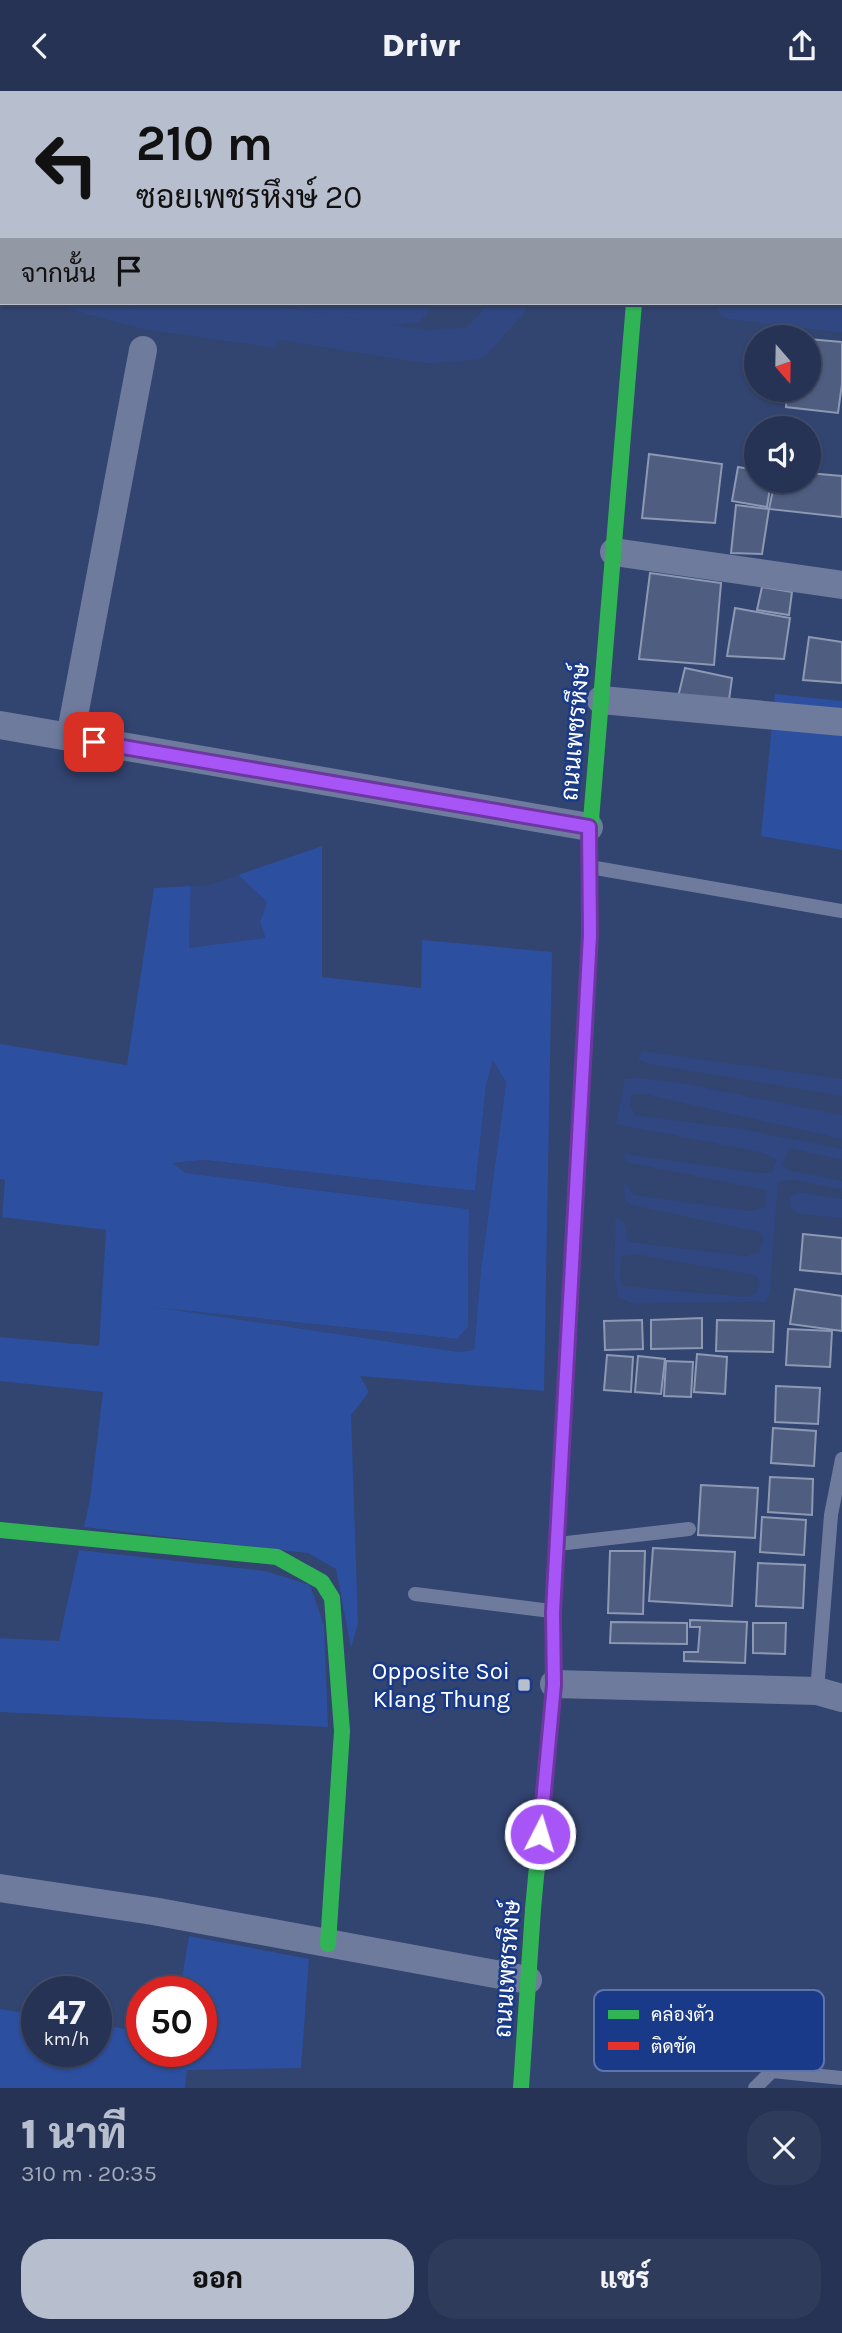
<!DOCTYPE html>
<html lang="th">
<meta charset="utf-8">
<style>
:root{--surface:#263354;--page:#2e3b5a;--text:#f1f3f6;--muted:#a4aab8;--line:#424e6b;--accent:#b7becd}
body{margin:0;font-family:Karla,Sarabun,sans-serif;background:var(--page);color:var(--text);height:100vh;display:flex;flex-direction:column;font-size:26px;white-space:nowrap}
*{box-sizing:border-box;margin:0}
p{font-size:23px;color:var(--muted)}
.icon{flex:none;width:38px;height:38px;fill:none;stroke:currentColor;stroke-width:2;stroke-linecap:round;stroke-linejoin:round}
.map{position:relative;height:1997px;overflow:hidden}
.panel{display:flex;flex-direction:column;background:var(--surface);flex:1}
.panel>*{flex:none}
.guide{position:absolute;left:0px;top:0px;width:844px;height:214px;box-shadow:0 2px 5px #0004,0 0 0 2px var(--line);background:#b7becd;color:#111;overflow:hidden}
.needle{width:46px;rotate:160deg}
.buttons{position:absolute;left:744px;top:234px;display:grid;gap:14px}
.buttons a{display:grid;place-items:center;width:77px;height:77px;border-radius:50%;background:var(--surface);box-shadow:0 2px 5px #0004,0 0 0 2px var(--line);font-size:35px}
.speed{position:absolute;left:21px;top:1885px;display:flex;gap:14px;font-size:35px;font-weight:700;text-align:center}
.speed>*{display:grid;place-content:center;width:91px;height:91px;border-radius:50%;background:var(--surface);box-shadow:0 2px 5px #0004,0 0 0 2px var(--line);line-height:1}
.speed small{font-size:18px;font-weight:400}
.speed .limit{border:10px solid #d22;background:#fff;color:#111}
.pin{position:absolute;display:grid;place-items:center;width:60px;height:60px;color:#fff;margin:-30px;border-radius:14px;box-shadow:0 4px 10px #0006}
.me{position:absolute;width:77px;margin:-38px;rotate:5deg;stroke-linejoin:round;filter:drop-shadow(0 0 5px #0008)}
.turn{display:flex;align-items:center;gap:24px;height:147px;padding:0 21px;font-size:32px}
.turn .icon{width:91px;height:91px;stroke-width:2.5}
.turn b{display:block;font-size:49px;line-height:60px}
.then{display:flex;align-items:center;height:66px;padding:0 21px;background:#0003;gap:14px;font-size:26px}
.round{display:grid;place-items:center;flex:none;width:74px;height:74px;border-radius:28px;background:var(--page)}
.headline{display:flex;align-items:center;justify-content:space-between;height:119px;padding:0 21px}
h1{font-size:42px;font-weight:800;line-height:52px;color:var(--accent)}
.primary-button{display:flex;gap:14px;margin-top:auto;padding:14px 21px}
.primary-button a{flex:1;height:80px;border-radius:28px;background:var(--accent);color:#111;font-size:28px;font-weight:800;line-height:80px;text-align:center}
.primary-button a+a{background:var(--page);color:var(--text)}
header{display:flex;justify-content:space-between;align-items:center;height:91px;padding:0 21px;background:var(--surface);font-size:32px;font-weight:800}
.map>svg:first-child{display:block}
.green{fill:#2d4fa0;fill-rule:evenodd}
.water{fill:#304781;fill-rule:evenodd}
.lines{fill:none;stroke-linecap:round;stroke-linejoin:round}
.canal{stroke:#304781;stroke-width:33}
.building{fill:#4f5d80;stroke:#8d98b3;stroke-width:2}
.lane{stroke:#6e7b9d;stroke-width:14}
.street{stroke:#6e7b9d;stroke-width:28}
.fast{stroke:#30b455;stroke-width:16}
.jam{stroke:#e5322d;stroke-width:16}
.route-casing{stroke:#6d37a1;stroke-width:18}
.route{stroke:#a855f7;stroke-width:12}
.poi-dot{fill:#b7becd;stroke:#193989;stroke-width:2.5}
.labels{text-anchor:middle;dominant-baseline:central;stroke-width:5;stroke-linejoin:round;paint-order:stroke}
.street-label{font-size:24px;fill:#fff;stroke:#193989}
.poi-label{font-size:24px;fill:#fff;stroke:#193989;text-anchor:end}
.key{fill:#193989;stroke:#5e74ac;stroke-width:2}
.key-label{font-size:19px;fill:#fff}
</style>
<header><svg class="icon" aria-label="back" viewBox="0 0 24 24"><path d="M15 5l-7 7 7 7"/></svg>Drivr<svg class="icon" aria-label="share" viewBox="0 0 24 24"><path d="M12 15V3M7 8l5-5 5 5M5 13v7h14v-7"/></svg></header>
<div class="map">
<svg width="842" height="1997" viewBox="0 0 842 1997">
<rect width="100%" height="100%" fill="#324470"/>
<g class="green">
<path d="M775,603L842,610V759L761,745Z"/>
<path d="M322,755V886L421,897L422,849L552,861L544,1300L360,1285L369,1301L351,1324L358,1532L351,1557L336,1478L308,1462L84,1436L90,1408L103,1301L0,1290V1246L99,1255L106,1139L2,1126L5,1089L0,1088V953L127,974L154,797L191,795L189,857L265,846L260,831L267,811L238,784ZM493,970L506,992L481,1178L474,1259L459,1261L178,1219L457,1248L468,1236L469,1118L283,1095L173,1072L204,1069L475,1100L486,995Z"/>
<path d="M79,1459L265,1480L310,1494L324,1534L328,1636L0,1621V1547L59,1550Z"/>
<path d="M189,1845L309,1868L301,1977L187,1979L185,1997H0V1918L37,1924V1960H96V1933L142,1941V1960H201V1900H180Z"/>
</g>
<g class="water">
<path d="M46,212H177L281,237L275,257L143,238Z"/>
<path d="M279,212H438L418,232L365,237Z"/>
<path d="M238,784L267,811L260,831L265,847L189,857L191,795L209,794Z"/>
<path d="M642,960L842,988V1005L649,973L638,969Z"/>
<path d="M493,969L506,992L481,1178L474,1259L459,1261L153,1216L457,1248L468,1236L469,1118L185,1082L172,1072L204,1069L475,1100L486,995Z"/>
<path d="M639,987L682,992L842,1024V1048L644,1003H632L630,1014L635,1024L741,1038L842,1058V1069L790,1057L782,1074L791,1080L842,1090V1098L793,1089L778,1091L770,1201L766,1211L631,1212L618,1206C610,1177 617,1153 615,1125L624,1131L629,1151L745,1165L759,1162L764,1147L759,1141L631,1114L625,1110L624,1090L634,1104L750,1120L765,1116V1099L625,1071L624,1063L759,1082H771L777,1069L764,1062L616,1033L625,988ZM634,1163L755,1184L760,1191L756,1202L745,1206L623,1195C620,1185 618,1176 622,1165Z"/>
<path d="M799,1101L842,1108V1127L800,1123L790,1116V1106Z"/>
</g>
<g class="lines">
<g class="canal">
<path d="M151,212L428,256L475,252L511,212"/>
<path d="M733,212L842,225"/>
</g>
</g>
<g class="building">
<path d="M808,248L842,251V293L838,322L786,316L787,299H808Z"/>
<path d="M649,363L722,373L715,432L642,427Z"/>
<path d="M738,376L756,379V390H771L767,416L732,410Z"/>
<path d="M808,382L842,385V426L769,418L775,390H808Z"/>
<path d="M736,414L769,418L762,463L731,462Z"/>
<path d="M650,482L721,492L714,574L639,568Z"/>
<path d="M762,496L792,501L789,524L757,519Z"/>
<path d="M735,517L790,527L784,568L727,565Z"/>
<path d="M809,546L842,551V592L803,589Z"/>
<path d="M685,577L732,587L729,609L678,606Z"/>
<path d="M803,1143L842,1147V1183L800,1179Z"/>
<path d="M795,1198L842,1205V1240L790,1233Z"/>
<path d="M702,1227V1257L651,1258V1229Z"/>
<path d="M642,1229L643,1258L605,1259L604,1230Z"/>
<path d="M717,1229L774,1230L773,1261L716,1260Z"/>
<path d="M788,1238L832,1240L830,1276L786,1274Z"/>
<path d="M697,1263L727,1266L725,1303L694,1301Z"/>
<path d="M607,1264L633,1266L631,1301L604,1299Z"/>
<path d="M638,1265L665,1268L661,1303L635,1301Z"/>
<path d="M666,1270L693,1271L691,1306L664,1305Z"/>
<path d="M776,1295L820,1297L818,1333L775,1331Z"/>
<path d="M773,1337L816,1340L814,1375L771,1372Z"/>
<path d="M770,1386L813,1388L812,1424L768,1421Z"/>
<path d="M701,1394L758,1397L755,1447L698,1444Z"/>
<path d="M762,1426L806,1429L804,1464L760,1461Z"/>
<path d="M653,1457L735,1461L732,1515L649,1510Z"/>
<path d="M610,1460H645L643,1523L608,1522Z"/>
<path d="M758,1472L805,1474L803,1517L756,1515Z"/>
<path d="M690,1529L747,1531L745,1572L684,1570V1561H698L700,1536H690Z"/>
<path d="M611,1531L687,1532V1553L610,1552Z"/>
<path d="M753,1532H786L785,1563L753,1562Z"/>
</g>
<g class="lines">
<g class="lane">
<path d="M590,776L842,820"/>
<path d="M558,1453L689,1438"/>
<path d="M415,1503L551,1520"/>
<path d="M817,1600L831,1424L842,1368"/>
<path d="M755,1997L772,1980L842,1987"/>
</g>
<g class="street">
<path d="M614,461L842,494"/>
<path d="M601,609L842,631"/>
<path d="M0,634L589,736"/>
<path d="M70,646L143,259"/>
<path d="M554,1593L817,1600L842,1607"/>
<path d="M0,1797L153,1820L528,1889"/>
</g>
<g class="fast">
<path d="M676,2L677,0"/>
<path d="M589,753L634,212"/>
<path d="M0,1439L277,1466L322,1491L332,1507L342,1640L328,1853"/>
<path d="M521,1997L533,1818L554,1593L553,1521L580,1034"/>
</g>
<path class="jam" d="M580,1034L590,844L589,753"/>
</g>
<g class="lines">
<defs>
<path id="route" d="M94,651L589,736L590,844L553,1521L554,1594L540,1743"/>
</defs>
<use href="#route" class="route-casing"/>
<use href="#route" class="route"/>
</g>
<rect class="poi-dot" x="517" y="1587" width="14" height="14" rx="3.5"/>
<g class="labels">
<g class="street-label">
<text transform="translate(575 641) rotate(-85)">ถนนเพชรหึงษ์</text>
<text transform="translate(507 1878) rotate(-86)">ถนนเพชรหึงษ์</text>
</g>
<g class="poi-label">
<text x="510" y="1580">Opposite Soi<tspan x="510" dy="28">Klang Thung</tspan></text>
</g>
</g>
<rect x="594" y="1899" width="230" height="81" rx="10" class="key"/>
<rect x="608" y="1919" width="31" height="9" fill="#30b455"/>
<rect x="608" y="1951" width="31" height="8" fill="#e5322d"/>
<g class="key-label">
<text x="651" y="1930">คล่องตัว</text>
<text x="651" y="1962">ติดขัด</text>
</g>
</svg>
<div class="buttons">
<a><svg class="needle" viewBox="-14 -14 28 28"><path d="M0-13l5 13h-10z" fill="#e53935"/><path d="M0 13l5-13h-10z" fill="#a4aab8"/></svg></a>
<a><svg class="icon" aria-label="sound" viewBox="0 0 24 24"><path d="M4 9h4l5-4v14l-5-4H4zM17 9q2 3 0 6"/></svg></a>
</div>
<div class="speed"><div>47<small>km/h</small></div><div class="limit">50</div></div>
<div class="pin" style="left:94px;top:651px;background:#d93025"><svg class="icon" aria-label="arrive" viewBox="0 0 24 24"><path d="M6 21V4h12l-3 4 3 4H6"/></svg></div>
<svg class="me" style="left:540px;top:1743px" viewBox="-20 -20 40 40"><circle r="17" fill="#a855f7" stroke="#fff" stroke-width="3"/><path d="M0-11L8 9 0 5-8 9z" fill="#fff"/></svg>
<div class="guide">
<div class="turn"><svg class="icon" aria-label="left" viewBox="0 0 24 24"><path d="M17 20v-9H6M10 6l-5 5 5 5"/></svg><div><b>210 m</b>ซอยเพชรหึงษ์ 20</div></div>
<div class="then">จากนั้น<svg class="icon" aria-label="arrive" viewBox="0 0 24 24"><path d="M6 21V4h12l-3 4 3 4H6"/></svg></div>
</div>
</div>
<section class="panel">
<div class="headline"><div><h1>1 นาที</h1><p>310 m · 20:35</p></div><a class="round"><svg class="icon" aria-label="close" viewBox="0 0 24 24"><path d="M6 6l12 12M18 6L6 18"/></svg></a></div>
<div class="primary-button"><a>ออก</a><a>แชร์</a></div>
</section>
